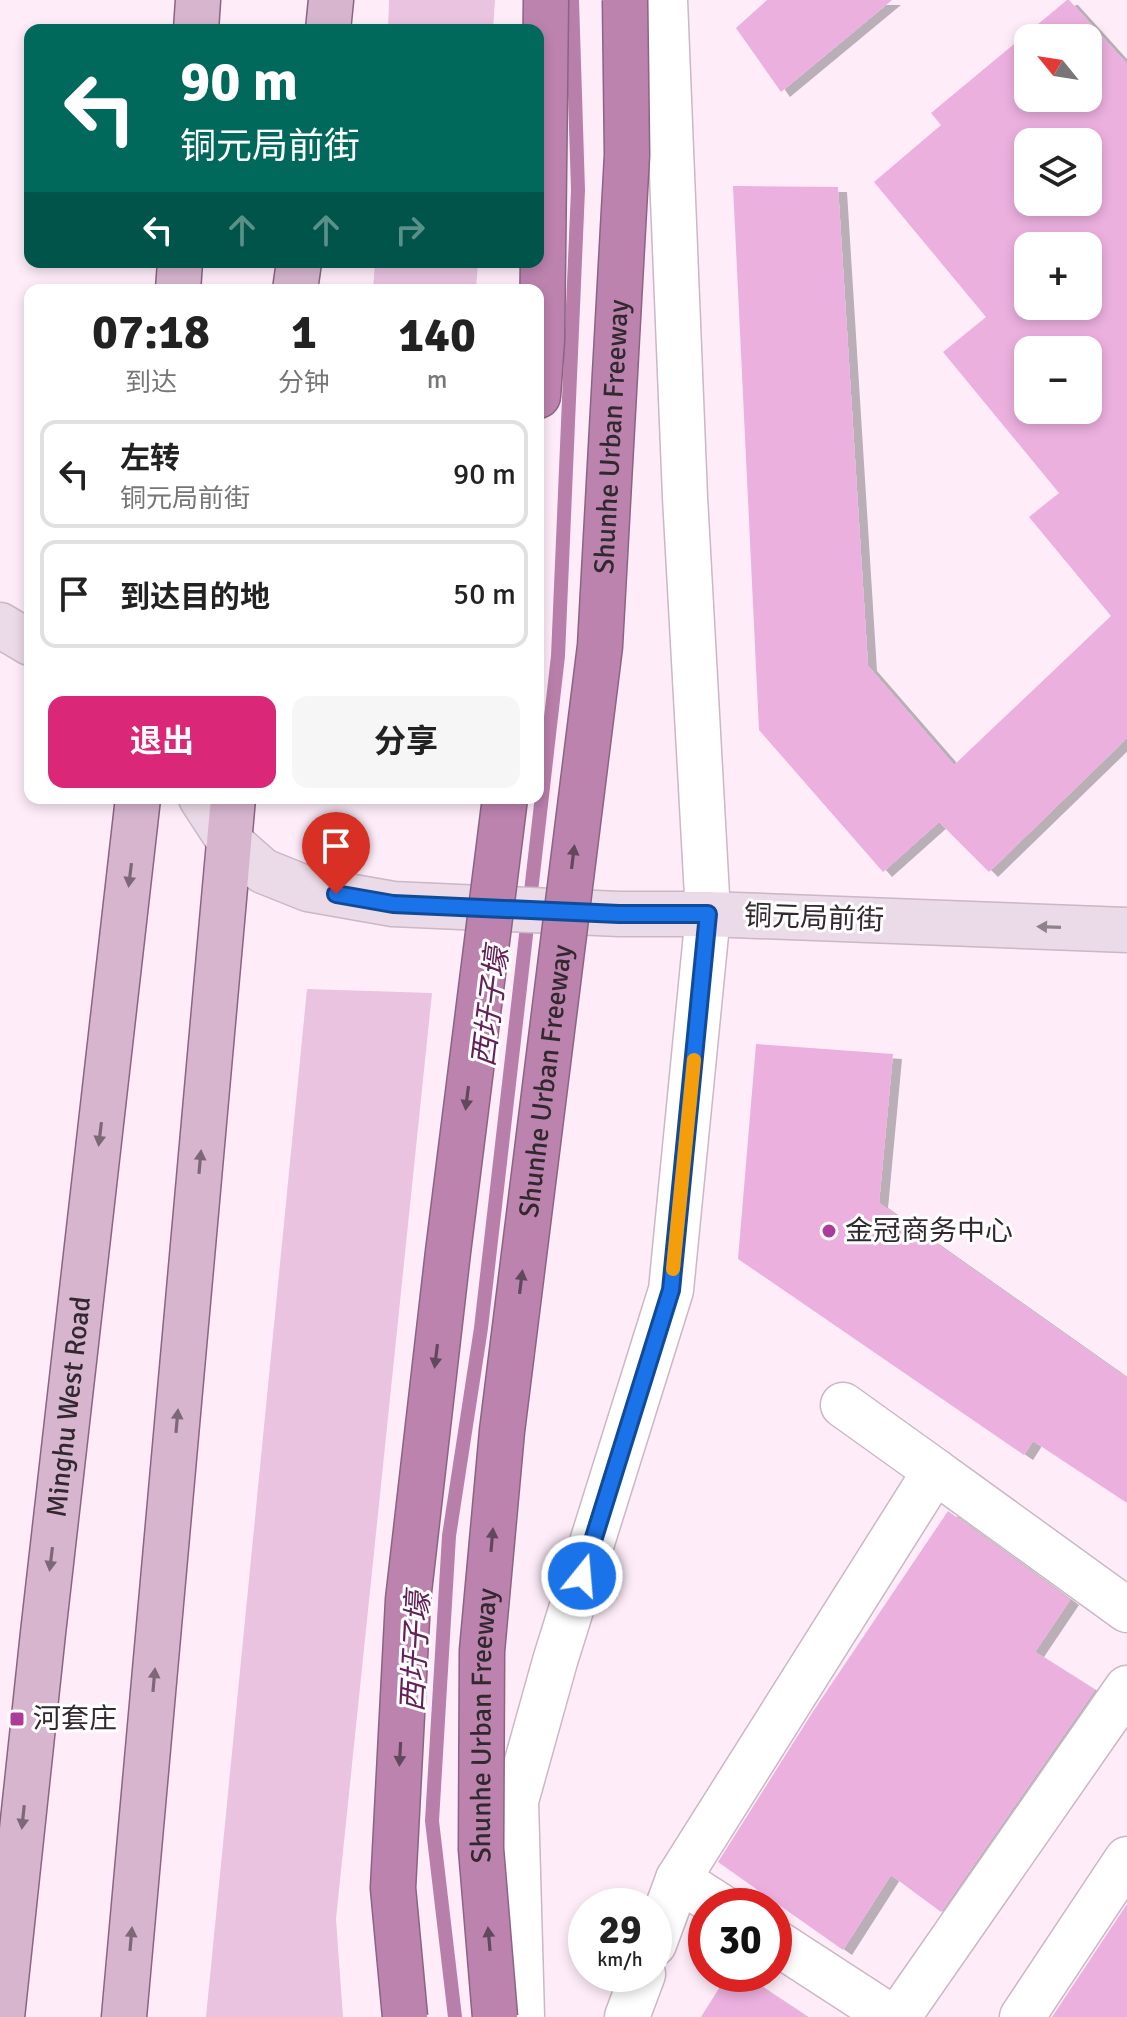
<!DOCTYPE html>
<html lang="zh">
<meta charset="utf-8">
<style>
:root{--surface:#fff;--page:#f6f6f6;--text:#222;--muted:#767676;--line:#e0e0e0;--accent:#db2777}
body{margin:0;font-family:Signika,"Noto Sans SC",sans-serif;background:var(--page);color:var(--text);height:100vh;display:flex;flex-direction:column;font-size:30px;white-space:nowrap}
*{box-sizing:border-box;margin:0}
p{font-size:26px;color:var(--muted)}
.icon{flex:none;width:44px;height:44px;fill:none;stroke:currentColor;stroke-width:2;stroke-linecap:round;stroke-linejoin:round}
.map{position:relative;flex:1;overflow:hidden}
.details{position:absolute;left:24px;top:284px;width:520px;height:520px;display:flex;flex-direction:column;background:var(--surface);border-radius:16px;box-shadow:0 4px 12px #0003}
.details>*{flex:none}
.hud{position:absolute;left:24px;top:24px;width:520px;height:244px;border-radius:16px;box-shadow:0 4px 12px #0003;background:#00695c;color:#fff;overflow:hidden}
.needle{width:52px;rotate:300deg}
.tools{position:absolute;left:1014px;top:24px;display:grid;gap:16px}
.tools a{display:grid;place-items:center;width:88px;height:88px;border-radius:16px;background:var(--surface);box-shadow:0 4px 12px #0003;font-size:40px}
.speed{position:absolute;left:568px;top:1888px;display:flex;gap:16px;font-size:40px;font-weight:700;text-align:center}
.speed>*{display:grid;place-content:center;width:104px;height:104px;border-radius:50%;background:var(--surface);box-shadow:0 4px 12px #0003;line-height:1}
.speed small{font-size:20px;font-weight:400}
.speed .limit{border:12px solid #d22;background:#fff;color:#111}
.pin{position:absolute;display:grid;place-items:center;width:68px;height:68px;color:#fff;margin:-82px -34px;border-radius:50% 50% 50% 0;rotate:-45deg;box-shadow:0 0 8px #0007}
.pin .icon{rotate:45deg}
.me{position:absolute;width:88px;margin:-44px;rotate:17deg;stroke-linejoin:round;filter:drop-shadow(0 0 6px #0008)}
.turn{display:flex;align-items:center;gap:28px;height:168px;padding:0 24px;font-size:36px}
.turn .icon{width:104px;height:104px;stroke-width:2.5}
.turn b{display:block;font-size:56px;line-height:68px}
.lanes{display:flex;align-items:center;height:76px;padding:0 24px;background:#0003;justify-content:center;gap:40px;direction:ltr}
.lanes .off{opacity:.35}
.eta{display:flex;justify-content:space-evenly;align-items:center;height:136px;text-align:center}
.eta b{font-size:48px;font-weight:700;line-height:56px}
.primary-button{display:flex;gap:16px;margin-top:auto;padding:16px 24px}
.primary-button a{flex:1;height:92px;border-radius:16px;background:var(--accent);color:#fff;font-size:32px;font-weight:700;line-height:92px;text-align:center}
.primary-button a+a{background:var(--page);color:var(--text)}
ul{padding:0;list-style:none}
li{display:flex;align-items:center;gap:24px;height:108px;margin:0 16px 12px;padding:0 8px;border:4px solid var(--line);border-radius:16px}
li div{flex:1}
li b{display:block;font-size:30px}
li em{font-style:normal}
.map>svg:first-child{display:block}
.green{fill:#e9c3e0}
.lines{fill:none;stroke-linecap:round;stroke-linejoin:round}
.stream{stroke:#b87fab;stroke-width:14}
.building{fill:#ecb0df;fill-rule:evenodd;filter:url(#shadow)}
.street-casing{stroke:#cbb7c5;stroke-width:47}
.secondary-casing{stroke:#cbb7c5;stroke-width:47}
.primary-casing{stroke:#8b6482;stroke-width:47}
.highway-casing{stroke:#8b6482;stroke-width:47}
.street{stroke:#fff;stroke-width:44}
.secondary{stroke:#ebdae7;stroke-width:44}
.primary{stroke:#d7b5cf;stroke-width:44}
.highway{stroke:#bc83af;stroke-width:44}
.highway-bridge-casing{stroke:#8b6482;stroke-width:47;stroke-linecap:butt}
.highway-bridge{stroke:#bc83af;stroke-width:44}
.oneway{fill:#62485c}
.oneway2{fill:#7c6877}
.oneway3{fill:#8e828b}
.route-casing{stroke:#114b97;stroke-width:20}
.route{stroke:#1a73e8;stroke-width:14}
.slow{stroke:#f59e0b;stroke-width:14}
.poi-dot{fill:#ab3c99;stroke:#fff;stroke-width:3}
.labels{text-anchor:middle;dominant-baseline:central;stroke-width:6;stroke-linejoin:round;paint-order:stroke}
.street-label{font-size:28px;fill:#31292f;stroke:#fff}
.poi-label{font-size:28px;fill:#31292f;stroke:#fff;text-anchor:start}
.water-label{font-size:30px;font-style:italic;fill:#642059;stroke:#fff}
</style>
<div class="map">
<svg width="1127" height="2017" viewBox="0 0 1127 2017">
<defs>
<filter id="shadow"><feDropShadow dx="9" dy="5" stdDeviation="0" flood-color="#0004"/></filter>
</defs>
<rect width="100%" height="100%" fill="#feedf9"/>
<g class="green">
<path d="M389,0H495L493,30H388Z"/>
<path d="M375,262H478L476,290H373Z"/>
<path d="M307,989L432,993L336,1919L343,2017H206Z"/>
</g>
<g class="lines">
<path class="stream" d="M455,2017L432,1821L449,1536L481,1328L558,656L578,190L572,0"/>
</g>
<g class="building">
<path d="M767,0H892L781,92L736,28Z"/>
<path d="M1067,0H1069L1127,64V738L989,872L939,822L883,872L759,730L733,186L838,187L868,666L954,765L1111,616L1029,517L1059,493L943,352L986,317L874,182L941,125L931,113ZM1028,38H1088V98H1028ZM1028,142H1088V202H1028ZM1028,246H1088V306H1028ZM1028,350H1088V410H1028Z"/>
<path d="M756,1044L893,1054L879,1203L1127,1378V1503L1033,1441L1024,1455L738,1259Z"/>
<path d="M948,1511L1070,1600L1035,1652L1095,1690L941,1912L891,1875L843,1950L718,1862L814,1710Z"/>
<path d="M1127,1904V2017H1052Z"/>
<path d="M728,1974H742L807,2017H701Z"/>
</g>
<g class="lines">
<defs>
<g id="street">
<path d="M935,1471L1127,1610"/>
<path d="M678,1879L720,1906"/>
<path d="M774,1941L891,2017"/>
<path d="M654,1944L678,1879L935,1471L843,1405"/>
<path d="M522,2017L516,1801L555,1661L671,1290L708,914L685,497L665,0"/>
<path d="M627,2017L643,1974"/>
<path d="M898,2017L1127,1688"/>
<path d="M1022,2017L1127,1859"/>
</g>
<g id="secondary">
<path d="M0,625L30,643"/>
<path d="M201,798L229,841L263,871L308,889L393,904L619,914H708L1127,930"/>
</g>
<g id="primary">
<path d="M196,30L198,0"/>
<path d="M328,30L331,0"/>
<path d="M178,290L180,262"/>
<path d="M295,290L299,262"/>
<path id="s1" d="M2,2017L43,1633L138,798"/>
<path d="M124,2017L233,798"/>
</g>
<path id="highway" d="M538,396L542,340L546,0"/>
</defs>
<use href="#street" class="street-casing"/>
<use href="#secondary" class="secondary-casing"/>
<use href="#primary" class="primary-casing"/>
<use href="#highway" class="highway-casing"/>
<use href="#street" class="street"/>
<use href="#secondary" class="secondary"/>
<use href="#primary" class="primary"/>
<use href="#highway" class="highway"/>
<defs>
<g id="highway-bridge">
<path d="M405,2017L393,1888L408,1600L448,1252L505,798"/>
<path id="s2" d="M495,2017L481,1849L482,1651L502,1431L600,646L627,155L625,0"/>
</g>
</defs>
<use href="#highway-bridge" class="highway-bridge-casing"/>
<use href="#highway-bridge" class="highway-bridge"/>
</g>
<defs><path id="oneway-solid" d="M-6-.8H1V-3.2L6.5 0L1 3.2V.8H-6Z" transform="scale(2)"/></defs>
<g class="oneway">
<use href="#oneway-solid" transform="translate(573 857) rotate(-83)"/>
<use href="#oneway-solid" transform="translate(467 1098) rotate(97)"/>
<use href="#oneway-solid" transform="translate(521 1282) rotate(-83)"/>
<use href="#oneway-solid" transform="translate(436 1356) rotate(97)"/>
<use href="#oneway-solid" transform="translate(492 1540) rotate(-85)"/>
<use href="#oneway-solid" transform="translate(400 1754) rotate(93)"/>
<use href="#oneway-solid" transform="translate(489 1939) rotate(-95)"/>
</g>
<g class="oneway2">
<use href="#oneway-solid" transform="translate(130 875) rotate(97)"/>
<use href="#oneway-solid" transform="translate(100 1134) rotate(97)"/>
<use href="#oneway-solid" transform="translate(200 1162) rotate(-85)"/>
<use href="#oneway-solid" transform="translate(177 1421) rotate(-85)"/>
<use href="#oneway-solid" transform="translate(51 1559) rotate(97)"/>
<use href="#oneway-solid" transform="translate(154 1680) rotate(-85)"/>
<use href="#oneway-solid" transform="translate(23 1817) rotate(96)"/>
<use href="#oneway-solid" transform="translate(131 1939) rotate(-85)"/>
</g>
<use class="oneway3" href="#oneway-solid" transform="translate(1049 927) rotate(-178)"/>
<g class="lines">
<defs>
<path id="route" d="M336,894L393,904L619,914H708L671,1290L582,1576"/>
</defs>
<use href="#route" class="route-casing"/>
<use href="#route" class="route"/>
<path class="slow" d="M673,1269L694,1060"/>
</g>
<g class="poi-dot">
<circle cx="829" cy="1231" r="8"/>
<rect x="9" y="1711" width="16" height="16" rx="4"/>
</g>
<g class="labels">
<g class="street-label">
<text stroke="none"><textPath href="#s2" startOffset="1588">Shunhe Urban Freeway</textPath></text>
<text transform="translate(814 918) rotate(2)">铜元局前街</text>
<text stroke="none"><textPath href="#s2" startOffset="940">Shunhe Urban Freeway</textPath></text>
<text stroke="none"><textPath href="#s1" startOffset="614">Minghu West Road</textPath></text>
<text stroke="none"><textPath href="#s2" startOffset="292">Shunhe Urban Freeway</textPath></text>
</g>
<g class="poi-label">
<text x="845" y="1231">金冠商务中心</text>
<text x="33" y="1719">河套庄</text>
</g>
<g class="water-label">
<text transform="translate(491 1007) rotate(-83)">西圩子壕</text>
<text transform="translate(416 1652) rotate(-87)">西圩子壕</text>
</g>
</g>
</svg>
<div class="tools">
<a><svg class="needle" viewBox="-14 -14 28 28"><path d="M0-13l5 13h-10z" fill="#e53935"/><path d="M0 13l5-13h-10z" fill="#767676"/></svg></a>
<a><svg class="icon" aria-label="layers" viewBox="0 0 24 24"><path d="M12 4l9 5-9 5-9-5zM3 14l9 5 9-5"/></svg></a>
<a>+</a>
<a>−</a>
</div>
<div class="speed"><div>29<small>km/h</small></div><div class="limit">30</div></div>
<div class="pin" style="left:336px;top:894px;background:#d93025"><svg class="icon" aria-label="arrive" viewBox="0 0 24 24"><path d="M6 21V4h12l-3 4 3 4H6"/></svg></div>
<svg class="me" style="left:582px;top:1576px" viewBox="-20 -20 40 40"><circle r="17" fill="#1a73e8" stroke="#fff" stroke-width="3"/><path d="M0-11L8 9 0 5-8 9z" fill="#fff"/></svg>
<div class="hud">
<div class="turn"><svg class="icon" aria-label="left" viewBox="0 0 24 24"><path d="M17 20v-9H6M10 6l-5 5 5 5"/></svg><div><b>90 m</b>铜元局前街</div></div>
<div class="lanes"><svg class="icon" aria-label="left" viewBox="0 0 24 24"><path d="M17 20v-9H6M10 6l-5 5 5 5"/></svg><svg class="icon off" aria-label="ahead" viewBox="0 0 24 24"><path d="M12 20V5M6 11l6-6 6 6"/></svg><svg class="icon off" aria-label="ahead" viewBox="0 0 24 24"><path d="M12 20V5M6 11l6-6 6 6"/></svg><svg class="icon off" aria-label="right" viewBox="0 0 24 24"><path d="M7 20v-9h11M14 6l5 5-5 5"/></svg></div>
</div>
<section class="details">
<div class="eta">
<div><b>07:18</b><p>到达</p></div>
<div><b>1</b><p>分钟</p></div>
<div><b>140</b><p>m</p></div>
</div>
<ul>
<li><svg class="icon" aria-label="left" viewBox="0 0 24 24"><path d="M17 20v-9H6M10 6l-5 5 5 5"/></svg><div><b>左转</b><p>铜元局前街</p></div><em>90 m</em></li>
<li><svg class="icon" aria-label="arrive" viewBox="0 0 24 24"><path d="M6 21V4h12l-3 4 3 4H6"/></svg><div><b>到达目的地</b></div><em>50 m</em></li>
</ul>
<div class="primary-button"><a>退出</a><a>分享</a></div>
</section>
</div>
